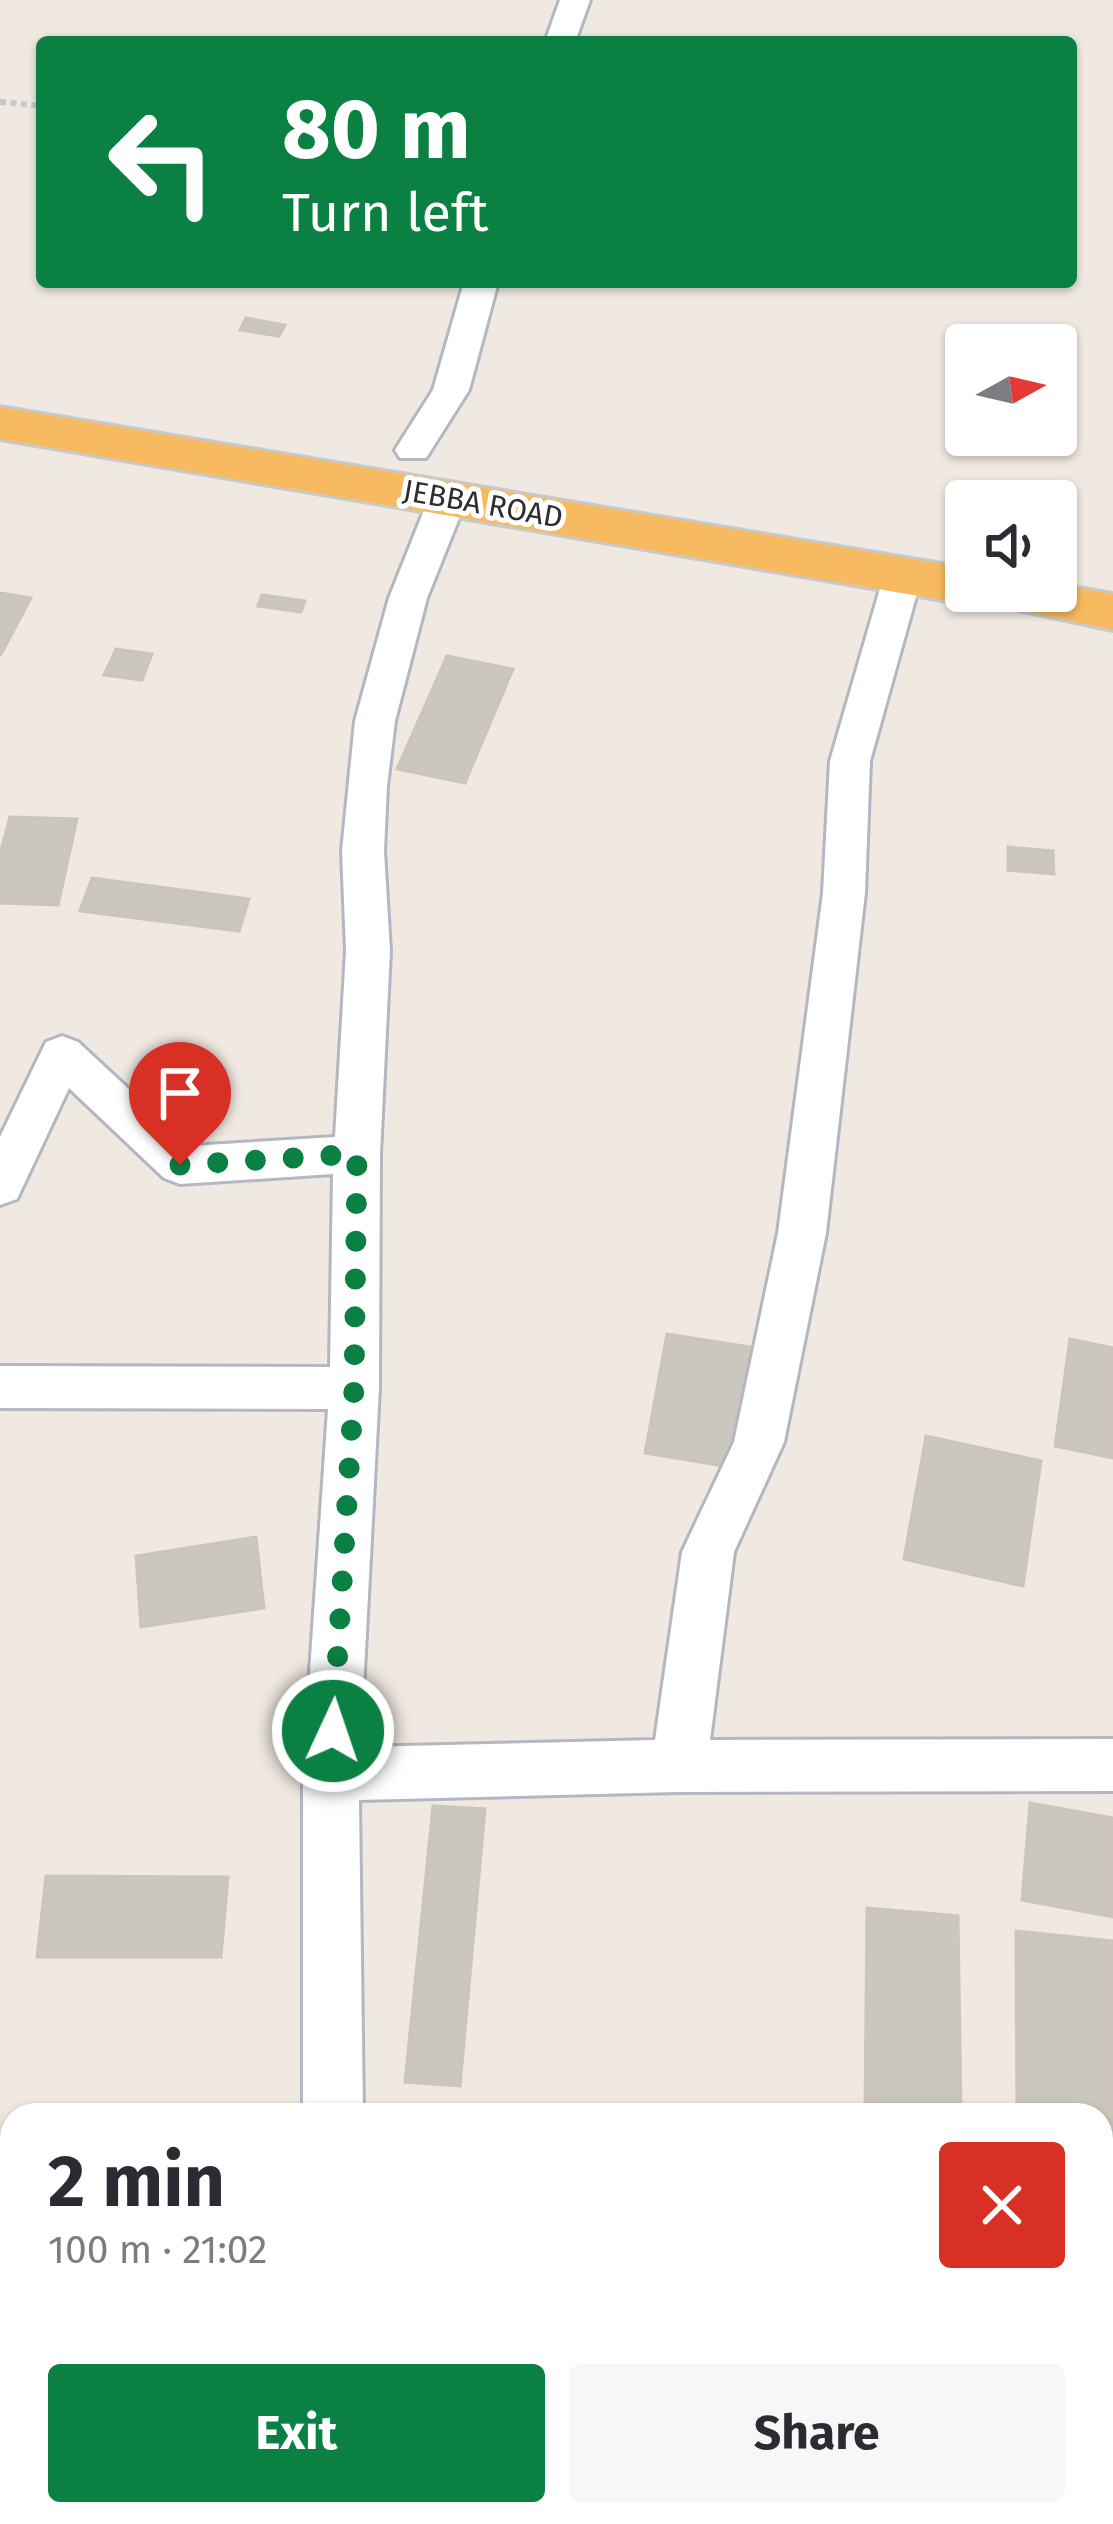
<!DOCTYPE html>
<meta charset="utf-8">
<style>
:root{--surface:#fff;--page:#f7f7f7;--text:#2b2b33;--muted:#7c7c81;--accent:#0b8043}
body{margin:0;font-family:"Fira Sans",sans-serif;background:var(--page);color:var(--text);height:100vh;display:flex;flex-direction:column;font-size:45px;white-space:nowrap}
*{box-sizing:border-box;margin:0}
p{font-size:39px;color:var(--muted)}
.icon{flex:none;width:66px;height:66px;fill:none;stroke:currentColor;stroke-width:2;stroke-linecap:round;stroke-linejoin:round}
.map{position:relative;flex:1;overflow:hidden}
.drawer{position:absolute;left:0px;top:2103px;width:1113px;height:423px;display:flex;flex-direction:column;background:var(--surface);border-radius:36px 36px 0 0;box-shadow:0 3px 9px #0004}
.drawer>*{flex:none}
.guide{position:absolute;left:36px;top:36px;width:1041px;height:252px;border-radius:12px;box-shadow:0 3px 9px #0004;background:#0b8043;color:#fff;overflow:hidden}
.needle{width:78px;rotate:82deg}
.controls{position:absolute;left:945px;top:324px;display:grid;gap:24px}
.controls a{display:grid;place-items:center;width:132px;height:132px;border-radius:12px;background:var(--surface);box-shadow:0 3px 9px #0004;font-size:60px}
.pin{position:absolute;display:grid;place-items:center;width:102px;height:102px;color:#fff;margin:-123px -51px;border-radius:50% 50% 50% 0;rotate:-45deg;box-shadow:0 0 12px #0007}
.pin .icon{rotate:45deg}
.me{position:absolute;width:132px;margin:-66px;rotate:3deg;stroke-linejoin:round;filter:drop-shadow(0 0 9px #0008)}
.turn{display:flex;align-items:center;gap:42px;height:252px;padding:0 48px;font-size:54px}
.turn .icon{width:156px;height:156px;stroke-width:2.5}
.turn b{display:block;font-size:84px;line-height:102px}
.round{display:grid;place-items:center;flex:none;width:126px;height:126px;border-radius:12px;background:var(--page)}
.head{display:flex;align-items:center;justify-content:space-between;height:204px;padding:0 48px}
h1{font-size:72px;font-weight:700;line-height:90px}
.cta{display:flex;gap:24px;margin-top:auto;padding:24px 48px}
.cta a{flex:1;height:138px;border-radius:12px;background:var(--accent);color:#fff;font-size:48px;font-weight:700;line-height:138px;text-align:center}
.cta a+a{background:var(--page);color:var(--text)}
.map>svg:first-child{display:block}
.building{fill:#cbc7bf;stroke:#cbc5ba;stroke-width:3}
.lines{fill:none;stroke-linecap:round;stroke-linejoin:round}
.minor-casing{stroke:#b4b7c1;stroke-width:6}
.trunk-casing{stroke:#c9c9c9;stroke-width:6}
.path{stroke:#c9c9c9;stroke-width:6;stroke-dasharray:6 4.5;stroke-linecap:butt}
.minor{fill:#fff;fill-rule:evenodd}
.trunk{fill:#f8ba60;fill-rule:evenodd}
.route{stroke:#0b8043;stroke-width:21;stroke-dasharray:0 37.8}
.labels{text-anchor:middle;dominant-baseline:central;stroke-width:10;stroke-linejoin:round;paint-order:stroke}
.far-street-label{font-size:30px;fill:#2e2e2e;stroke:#fff}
</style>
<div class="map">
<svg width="1113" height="2524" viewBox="0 0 1113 2524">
<rect width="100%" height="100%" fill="#efe9e1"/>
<g class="building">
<path d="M246,318L285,325L279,336L240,330Z"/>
<path d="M0,593L31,598L0,656Z"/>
<path d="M262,595L305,601L301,612L258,606Z"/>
<path d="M116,649L152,654L142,680L104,675Z"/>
<path d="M447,656L513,669L465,783L397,769Z"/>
<path d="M10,817L77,819L58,905L0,903V854Z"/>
<path d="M1008,847L1053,851L1054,874L1008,870Z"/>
<path d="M92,878L249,899L239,931L80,911Z"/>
<path d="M667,1334L756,1348L736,1468L645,1453Z"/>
<path d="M1070,1339L1113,1348V1458L1055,1446Z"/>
<path d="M926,1436L1041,1461L1023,1586L904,1559Z"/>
<path d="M256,1537L264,1608L141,1627L136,1556Z"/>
<path d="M1030,1803L1113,1818V1917L1022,1900Z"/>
<path d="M433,1806L485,1809L460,2086L405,2082Z"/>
<path d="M46,1876L228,1877L221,1957H37Z"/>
<path d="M867,1908L958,1916L961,2115L865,2114Z"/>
<path d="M1016,1931L1113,1941V2138L1101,2137V2115H1017Z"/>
</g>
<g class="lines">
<defs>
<g id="minor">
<path d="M560,0H590L575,42H545Z"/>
<path d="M464,282H498L469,390L426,458H400L395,450L433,390Z"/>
<path d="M448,486L461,490L467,498L427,598L395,721L387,786L384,851L390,951L380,1154L379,1388L360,1747L655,1740L682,1552L734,1442L778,1233L823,893L830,761L884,575L889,566L903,562L917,566L922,575L870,761L865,893L826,1233L784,1442L734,1552L710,1740L1113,1739V1791L679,1792L359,1800L363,2115H303V1774L328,1409L0,1408V1366L330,1367L333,1174L180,1184L164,1178L69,1088L17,1199L0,1205V1137L46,1042L62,1036L78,1042L190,1146L335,1137L346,951L342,851L355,721L389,598L429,498L435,490Z"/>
<rect x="0" y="2286" width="12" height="62"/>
<rect x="296" y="2514" width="66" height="10"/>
</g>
<path id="trunk" d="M0,407L966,568V591H1056V584L1113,594V630L977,601L966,604L0,439Z"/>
</defs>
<use href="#minor" class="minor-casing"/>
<use href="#trunk" class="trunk-casing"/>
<path class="path" d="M0,102L42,106"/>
<use href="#minor" class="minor"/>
<use href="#trunk" class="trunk"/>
</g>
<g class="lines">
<path class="route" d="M180,1165L357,1154L354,1388L333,1731"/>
</g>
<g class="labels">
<g class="far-street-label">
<text transform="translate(483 504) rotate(10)">JEBBA ROAD</text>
</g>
</g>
</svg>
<div class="controls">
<a><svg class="needle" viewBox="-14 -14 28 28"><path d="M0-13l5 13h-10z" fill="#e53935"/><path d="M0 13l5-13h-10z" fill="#7c7c81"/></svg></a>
<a><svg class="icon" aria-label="sound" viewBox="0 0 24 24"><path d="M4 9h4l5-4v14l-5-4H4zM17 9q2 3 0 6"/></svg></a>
</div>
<div class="pin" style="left:180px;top:1165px;background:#d93025"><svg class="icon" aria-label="arrive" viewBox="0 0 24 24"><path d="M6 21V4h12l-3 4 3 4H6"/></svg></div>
<svg class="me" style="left:333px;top:1731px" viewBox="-20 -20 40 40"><circle r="17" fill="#0b8043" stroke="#fff" stroke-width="3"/><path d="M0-11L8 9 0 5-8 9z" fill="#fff"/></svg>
<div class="guide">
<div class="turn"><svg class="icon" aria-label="left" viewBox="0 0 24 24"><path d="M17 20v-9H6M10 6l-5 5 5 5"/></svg><div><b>80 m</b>Turn left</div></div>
</div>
<section class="drawer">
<div class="head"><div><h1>2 min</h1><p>100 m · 21:02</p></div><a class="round" style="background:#d93025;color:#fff"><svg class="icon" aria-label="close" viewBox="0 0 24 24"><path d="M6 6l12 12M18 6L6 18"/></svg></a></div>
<div class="cta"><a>Exit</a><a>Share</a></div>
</section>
</div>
